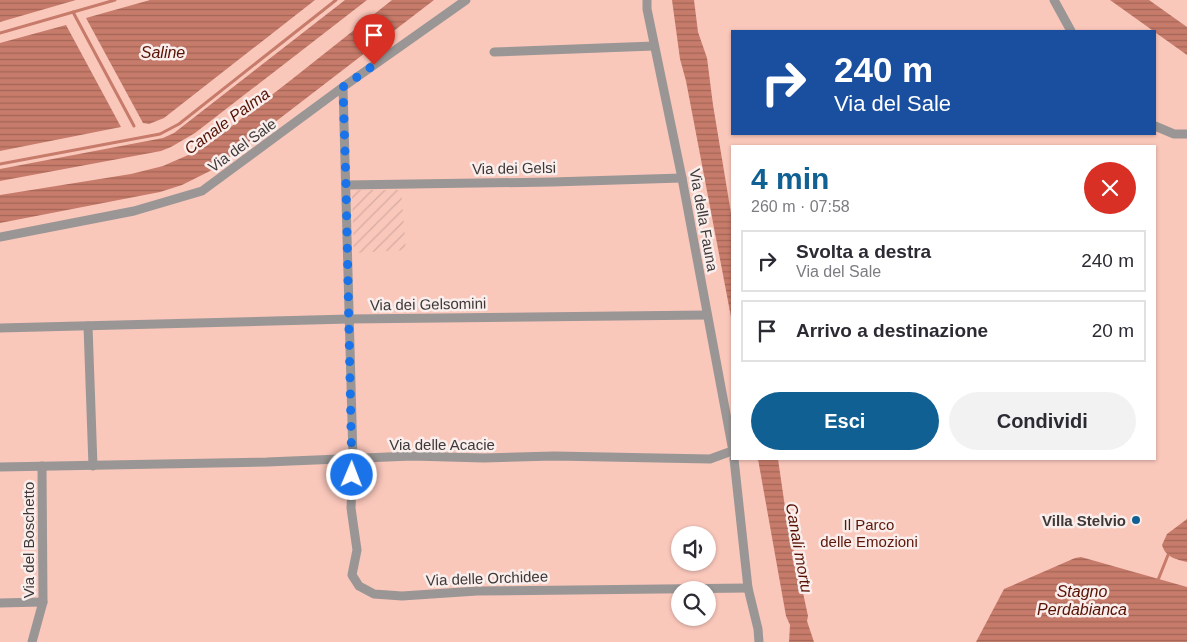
<!DOCTYPE html>
<html lang="it">
<meta charset="utf-8">
<style>
:root{--surface:#fff;--page:#f2f2f3;--text:#2b2b33;--muted:#7c7c81;--line:#e1e1e2;--accent:#116093}
body{margin:0;font-family:Arial,sans-serif;background:var(--page);color:var(--text);height:100vh;display:flex;flex-direction:column;font-size:19px;white-space:nowrap}
*{box-sizing:border-box;margin:0}
p{font-size:16px;color:var(--muted)}
.icon{flex:none;width:28px;height:28px;fill:none;stroke:currentColor;stroke-width:2;stroke-linecap:round;stroke-linejoin:round}
.map{position:relative;flex:1;overflow:hidden}
.drawer{position:absolute;left:731px;top:145px;width:425px;height:315px;display:flex;flex-direction:column;background:var(--surface);border-radius:0px;box-shadow:0 1px 4px #0004}
.drawer>*{flex:none}
.hud{position:absolute;left:731px;top:30px;width:425px;height:105px;border-radius:0px;box-shadow:0 1px 4px #0004;background:#1a4fa0;color:#fff;overflow:hidden}
.tools{position:absolute;left:671px;top:526px;display:grid;gap:10px}
.tools a{display:grid;place-items:center;width:45px;height:45px;border-radius:50%;background:var(--surface);box-shadow:0 1px 4px #0004;font-size:25px}
.pin{position:absolute;display:grid;place-items:center;width:42px;height:42px;color:#fff;margin:-51px -21px;border-radius:50% 50% 50% 0;rotate:-45deg;box-shadow:0 0 5px #0007}
.pin .icon{rotate:45deg}
.me{position:absolute;width:55px;margin:-28px;rotate:1deg;stroke-linejoin:round;filter:drop-shadow(0 0 4px #0008)}
.turn{display:flex;align-items:center;gap:18px;height:105px;padding:0 20px;font-size:22px}
.turn .icon{width:65px;height:65px;stroke-width:2.5}
.turn b{display:block;font-size:35px;line-height:42px}
.round{display:grid;place-items:center;flex:none;width:52px;height:52px;border-radius:26px;background:var(--page)}
.summary{display:flex;align-items:center;justify-content:space-between;height:85px;padding:0 20px}
h1{font-size:30px;font-weight:700;line-height:38px;color:var(--accent)}
.button{display:flex;gap:10px;margin-top:auto;padding:10px 20px}
.button a{flex:1;height:58px;border-radius:30px;background:var(--accent);color:#fff;font-size:20px;font-weight:700;line-height:58px;text-align:center}
.button a+a{background:var(--page);color:var(--text)}
ul{padding:0;list-style:none}
li{display:flex;align-items:center;gap:15px;height:62px;margin:0 10px 8px;padding:0 10px;border:2px solid var(--line);border-radius:0px}
li div{flex:1}
li b{display:block;font-size:19px}
li em{font-style:normal}
.map>svg:first-child{display:block}
.park{fill:#fac7bb;fill-rule:evenodd}
.garden{fill:url(#garden-furrows)}
.water{fill:url(#water-rules)}
.lines{fill:none;stroke-linecap:round;stroke-linejoin:round}
.stream{stroke:#c77b6a;stroke-width:3}
.minor{stroke:#9a9695;stroke-width:9}
.route{stroke:#1a73e8;stroke-width:9;stroke-dasharray:0 16.2}
.poi-dot{fill:#116093;stroke:#f9eeec;stroke-width:2}
.labels{text-anchor:middle;dominant-baseline:central;stroke-width:5;stroke-linejoin:round;paint-order:stroke}
.street-label{font-size:15px;fill:#3e3938;stroke:#f9eeec}
.poi-label{font-size:15px;font-weight:bold;fill:#3e3938;stroke:#f9eeec;text-anchor:end}
.park-label{font-size:15px;fill:#5d1709;stroke:#f9eeec}
.water-label{font-size:16px;font-style:italic;fill:#581204;stroke:#f9eeec}
</style>
<div class="map">
<svg width="1187" height="642" viewBox="0 0 1187 642">
<defs>
<pattern id="garden-furrows" width="10" height="10" patternUnits="userSpaceOnUse" patternTransform="scale(1.25)"><rect width="10" height="10" fill="#fac7bb"/><path d="M-1 1l2-2M0 10L10 0M9 11l2-2" fill="none" stroke="#d7aca2"/></pattern>
<pattern id="water-rules" width="6" height="5" patternUnits="userSpaceOnUse" patternTransform="scale(1.25)"><rect width="6" height="5" fill="#c77b6a"/><path d="M0 2.5h6" fill="none" stroke="#a36658"/></pattern>
</defs>
<rect width="100%" height="100%" fill="#f9eeec"/>
<path class="park" d="M0,0H1187V642H0ZM732,31H1155V134H732ZM732,146H1155V459H732ZM680,535H708V562H680ZM680,590H708V618H680Z"/>
<path class="garden" d="M358,190H401L406,250L354,253L352,193Z"/>
<g class="water">
<path d="M0,0H76L0,22Z"/>
<path d="M150,0H315L164,118L149,124L143,123L86,18Z"/>
<path d="M345,0H367L195,133L171,147L161,151L0,181V169L163,138L174,133Z"/>
<path d="M392,0H434L214,169L182,185L160,192L0,223V195L131,174L163,166L195,152L214,140L291,80Z"/>
<path d="M672,0H694L698,32L707,58L713,105L732,219V322L686,81L680,59Z"/>
<path d="M1110,0H1149L1187,27V55Z"/>
<path d="M66,25L121,127L0,151V43Z"/>
<path d="M758,459H778L786,514L808,616L807,621L814,642H789L790,625L786,616Z"/>
<path d="M1187,519V562C1176,559 1166,558 1162,545L1167,534Z"/>
<path d="M1081,557L1187,587V642H976L1004,589L1075,558Z"/>
</g>
<g class="lines">
<g class="stream">
<path d="M73,12L134,126"/>
<path d="M0,33L115,0"/>
<path d="M0,164L160,134L179,124L336,0"/>
<path d="M1158,580L1168,555"/>
</g>
<g class="minor">
<path d="M647,0V9L682,178L732,446"/>
<path d="M1054,0L1071,31"/>
<path d="M494,52L654,46"/>
<path d="M343,87L353,459L351,508L357,550L352,575L359,586L374,594L402,596L477,591L748,588"/>
<path d="M1155,126L1174,134H1187"/>
<path d="M346,185L552,182L682,178"/>
<path d="M0,237L134,211L202,191L343,87L466,0"/>
<path d="M88,326L93,466"/>
<path d="M0,328L349,319L707,315"/>
<path d="M734,459L748,588L758,629L759,642"/>
<path d="M0,467L267,462L412,456L484,458L554,456L710,459L732,451"/>
<path d="M0,603L43,602"/>
<path d="M32,642L43,602L42,466"/>
</g>
</g>
<g class="lines">
<path class="route" d="M352,475L346,185L343,87L374,65"/>
</g>
<circle class="poi-dot" cx="1136" cy="520" r="5"/>
<g class="labels">
<g class="street-label">
<text transform="translate(242 145) rotate(-36)">Via del Sale</text>
<text transform="translate(514 168) rotate(-1)">Via dei Gelsi</text>
<text transform="translate(704 220) rotate(80)">Via della Fauna</text>
<text transform="translate(428 304) rotate(-1)">Via dei Gelsomini</text>
<text x="442" y="444">Via delle Acacie</text>
<text transform="translate(28 540) rotate(-90)">Via del Boschetto</text>
<text transform="translate(487 578) rotate(-2)">Via delle Orchidee</text>
</g>
<g class="poi-label">
<text x="1126" y="520">Villa Stelvio</text>
</g>
<g class="park-label">
<text x="869" y="524">Il Parco<tspan x="869" dy="17">delle Emozioni</tspan></text>
</g>
<g class="water-label">
<text x="163" y="52">Saline</text>
<text transform="translate(227 121) rotate(-36)">Canale Palma</text>
<text transform="translate(799 548) rotate(80)">Canali mortu</text>
<text x="1082" y="591">Stagno<tspan x="1082" dy="18">Perdabianca</tspan></text>
</g>
</g>
</svg>
<div class="tools">
<a><svg class="icon" aria-label="sound" viewBox="0 0 24 24"><path d="M4 9h4l5-4v14l-5-4H4zM17 9q2 3 0 6"/></svg></a>
<a><svg class="icon" aria-label="search" viewBox="0 0 24 24"><circle cx="10" cy="10" r="6"/><path d="M15 15l6 6"/></svg></a>
</div>
<div class="pin" style="left:374px;top:65px;background:#d93025"><svg class="icon" aria-label="arrive" viewBox="0 0 24 24"><path d="M6 21V4h12l-3 4 3 4H6"/></svg></div>
<svg class="me" style="left:352px;top:475px" viewBox="-20 -20 40 40"><circle r="17" fill="#1a73e8" stroke="#fff" stroke-width="3"/><path d="M0-11L8 9 0 5-8 9z" fill="#fff"/></svg>
<div class="hud">
<div class="turn"><svg class="icon" aria-label="right" viewBox="0 0 24 24"><path d="M7 20v-9h11M14 6l5 5-5 5"/></svg><div><b>240 m</b>Via del Sale</div></div>
</div>
<section class="drawer">
<div class="summary"><div><h1>4 min</h1><p>260 m · 07:58</p></div><a class="round" style="background:#d93025;color:#fff"><svg class="icon" aria-label="close" viewBox="0 0 24 24"><path d="M6 6l12 12M18 6L6 18"/></svg></a></div>
<ul>
<li><svg class="icon" aria-label="right" viewBox="0 0 24 24"><path d="M7 20v-9h11M14 6l5 5-5 5"/></svg><div><b>Svolta a destra</b><p>Via del Sale</p></div><em>240 m</em></li>
<li><svg class="icon" aria-label="arrive" viewBox="0 0 24 24"><path d="M6 21V4h12l-3 4 3 4H6"/></svg><div><b>Arrivo a destinazione</b></div><em>20 m</em></li>
</ul>
<div class="button"><a>Esci</a><a>Condividi</a></div>
</section>
</div>
